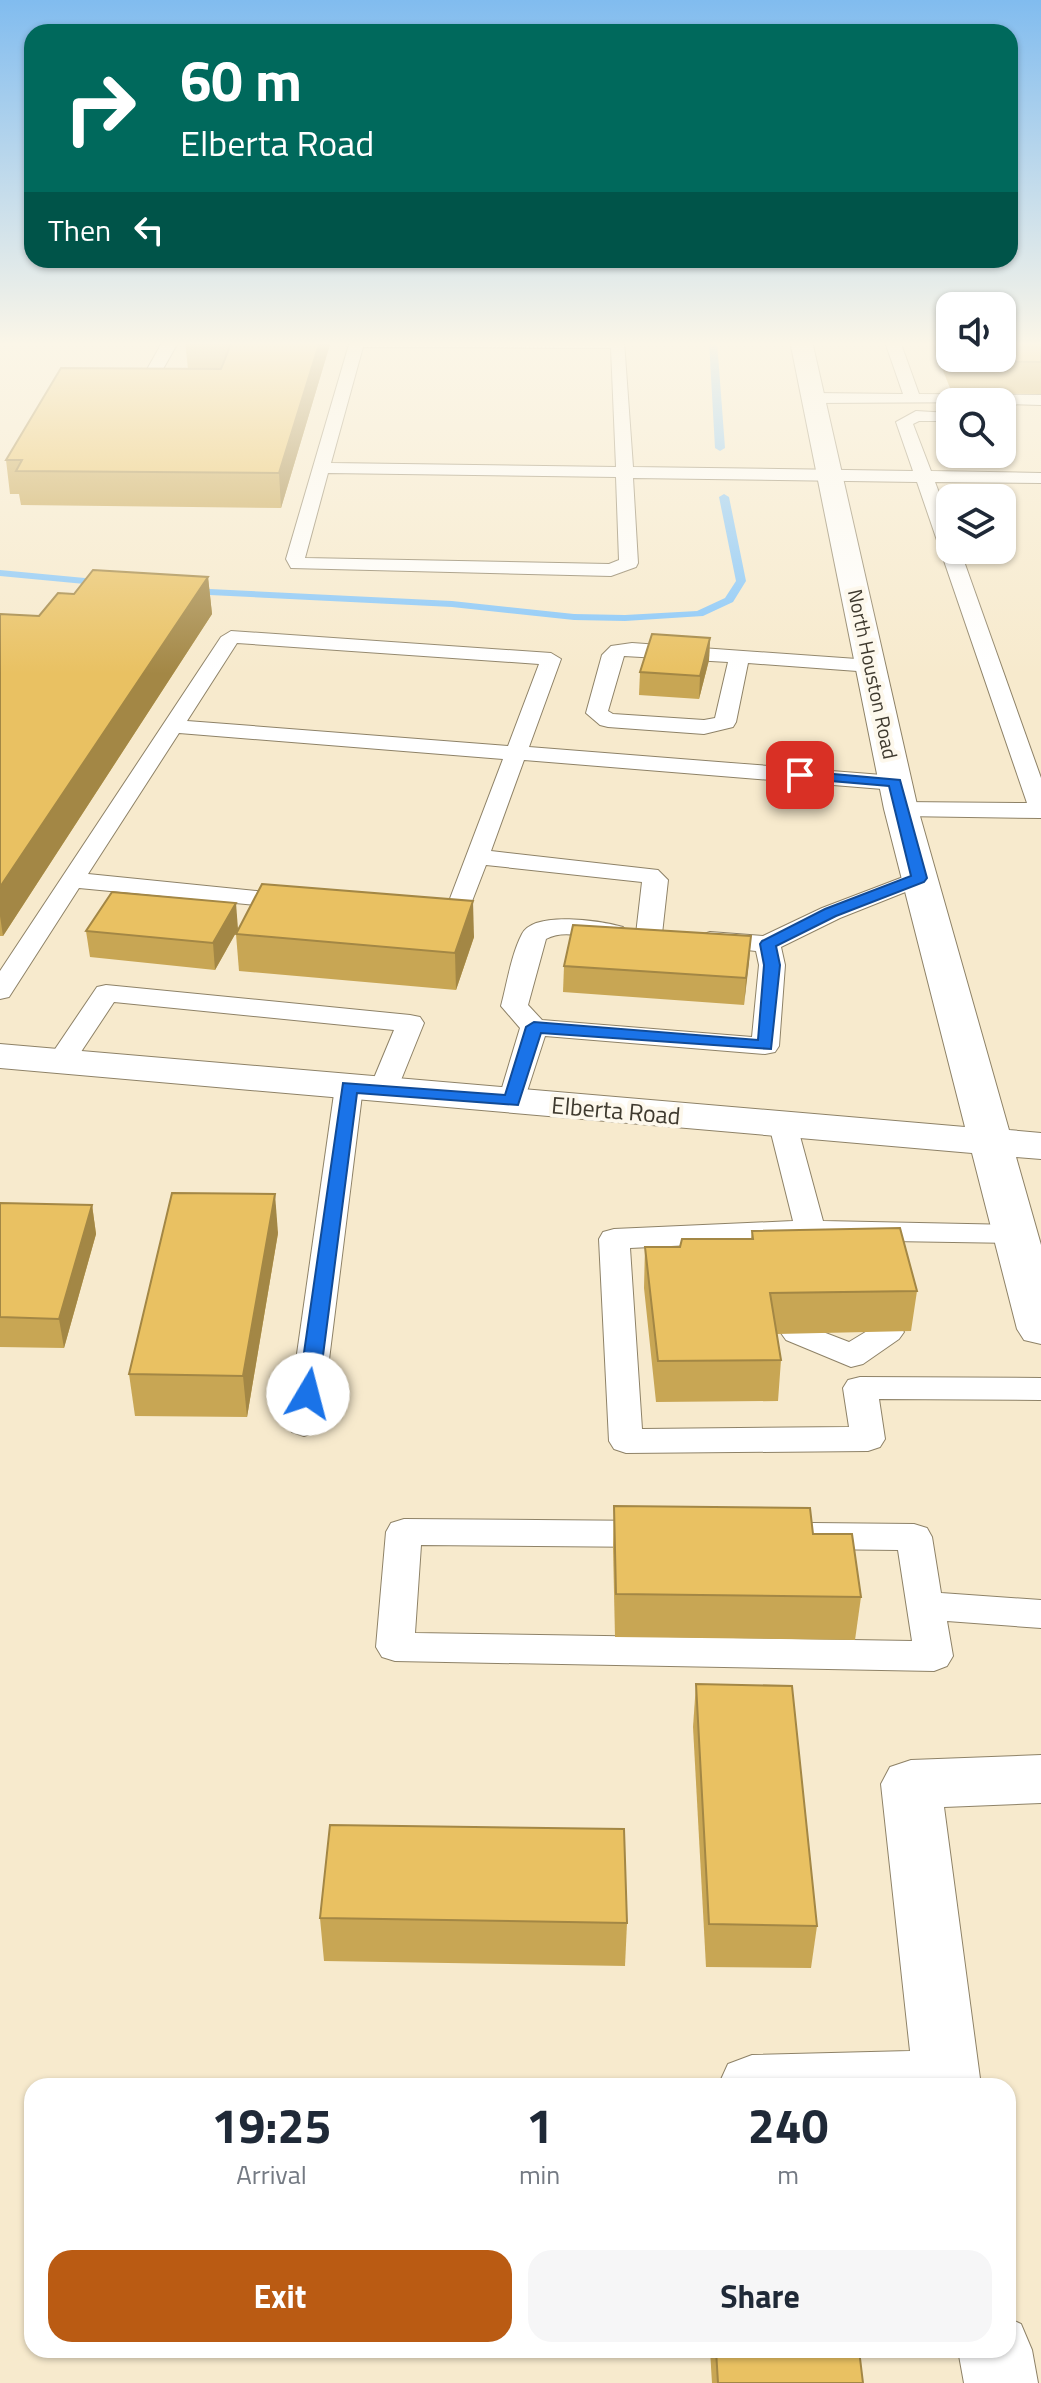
<!DOCTYPE html>
<style>
:root{--surface:#fff;--page:#f6f6f7;--text:#1f2937;--muted:#747a83;--accent:#ba5b13}
body{margin:0;font-family:"Titillium Web",sans-serif;background:var(--page);color:var(--text);height:100vh;display:flex;flex-direction:column;font-size:30px;white-space:nowrap}
*{box-sizing:border-box;margin:0}
p{font-size:26px;color:var(--muted)}
.icon{flex:none;width:44px;height:44px;fill:none;stroke:currentColor;stroke-width:2;stroke-linecap:round;stroke-linejoin:round}
.map{position:relative;flex:1;overflow:hidden}
.sheet{position:absolute;left:24px;top:2078px;width:992px;height:280px;display:flex;flex-direction:column;background:var(--surface);border-radius:24px;box-shadow:0 2px 6px #0004}
.sheet>*{flex:none}
.banner{position:absolute;left:24px;top:24px;width:994px;height:244px;border-radius:24px;box-shadow:0 2px 6px #0004;background:#00695c;color:#fff;overflow:hidden}
.tools{position:absolute;left:936px;top:292px;display:grid;gap:16px}
.tools a{display:grid;place-items:center;width:80px;height:80px;border-radius:16px;background:var(--surface);box-shadow:0 2px 6px #0004;font-size:40px}
.pin{position:absolute;display:grid;place-items:center;width:68px;height:68px;color:#fff;margin:-34px;border-radius:16px;box-shadow:0 4px 12px #0006}
.me{position:absolute;width:88px;margin:-44px;rotate:8deg;stroke-linejoin:round;filter:drop-shadow(0 0 6px #0008)}
.turn{display:flex;align-items:center;gap:28px;height:168px;padding:0 24px;font-size:36px}
.turn .icon{width:104px;height:104px;stroke-width:2.5}
.turn b{display:block;font-size:56px;line-height:68px}
.then{display:flex;align-items:center;height:76px;padding:0 24px;background:#0003;gap:16px;font-size:30px}
.eta{display:flex;justify-content:space-evenly;align-items:center;height:136px;text-align:center}
.eta b{font-size:48px;font-weight:700;line-height:56px}
.cta{display:flex;gap:16px;margin-top:auto;padding:16px 24px}
.cta a{flex:1;height:92px;border-radius:24px;background:var(--accent);color:#fff;font-size:32px;font-weight:700;line-height:92px;text-align:center}
.cta a+a{background:var(--page);color:var(--text)}
.map>svg:first-child{display:block}
.lines{fill:none;stroke-linecap:round;stroke-linejoin:round}
.stream{fill:#87c7fa;fill-rule:evenodd}
.service-casing{stroke:#8e8267;stroke-width:2}
.minor-casing{stroke:#8e8267;stroke-width:2}
.tertiary-casing{stroke:#8e8267;stroke-width:2}
.service{fill:#fff;fill-rule:evenodd}
.minor{fill:#fff;fill-rule:evenodd}
.tertiary{fill:#fff;fill-rule:evenodd}
.wall{fill:#c8a654}
.shaded-wall{fill:#a38745}
.building{fill:#e9c162;stroke:#a38745;stroke-width:2}
.route{fill:#1a73e8;stroke:#114b97;stroke-width:2}
.labels{text-anchor:middle;dominant-baseline:central;stroke-width:8;stroke-linejoin:round;paint-order:stroke}
.far-street-label{font-size:20px;fill:#3f3a2f;stroke:#fdf8ec}
.street-label{font-size:24px;fill:#3f3a2f;stroke:#fdf8ec}
</style>
<div class="map">
<svg width="1041" height="2383" viewBox="0 0 1041 2383">
<rect width="100%" height="100%" fill="#f7eacd"/>
<g class="lines">
<g class="stream">
<path d="M709,341H717L725,448L720,451L715,448Z"/>
<path d="M724,494L729,497L746,581L733,602L703,616L625,621L574,620L452,607L189,594L184,591L189,588L452,601L574,614L625,615L697,611L725,598L736,581L719,497Z"/>
<path d="M0,570L106,580L111,583L106,586L0,576Z"/>
</g>
<defs>
<g id="service">
<path d="M163,341H179L151,390H139L137,387Z"/>
<path d="M350,341H624L633,467L913,471L896,422L916,411L950,413V421H919L913,424L931,471L1041,473V483L935,482L950,522V550H960L1041,778V818L901,816L893,814L889,809L893,804L901,802L1027,803L917,482L633,478L638,563L636,567L611,576L291,568L286,559ZM363,347L611,348L616,467L331,463ZM328,473L616,477L619,560L609,564L305,558Z"/>
<path d="M900,341L919,394L1041,395V405L1002,404V402L814,403L806,398L814,393L903,394L885,342Z"/>
<path d="M231,631L551,653L561,659L529,747L895,776L903,778L906,783L903,788L895,790L524,760L491,851L658,870L668,880L662,934L658,939H640L636,934L642,882L486,865L464,922L455,925L423,920L419,915L423,910L446,909L503,759L179,733L88,874L297,895L306,897L309,902L306,907L297,909L79,888L9,997L0,999V971L221,637ZM237,643L539,664L508,746L187,721Z"/>
<path d="M632,643L871,660L881,666L871,672L748,663L736,722L733,727L704,734L608,727L600,725L586,713L602,655L611,646ZM624,656L728,662L715,718L704,720L613,714L608,711Z"/>
<path d="M919,871L928,873L931,878L928,883L840,918L781,947L785,965L779,1046L775,1052L765,1054L545,1036L522,1107L512,1110L502,1107L498,1101L520,1028L501,1006C507,984 511,955 522,934C534,910 602,921 623,927L627,932L623,937C598,944 569,926 546,939L528,1005L542,1020L752,1037L759,965L756,951L701,945L697,940L701,935L710,932L763,936L822,908Z"/>
<path d="M106,985L410,1015L420,1017L424,1023L397,1090L393,1096L383,1098L373,1096L369,1090L394,1030L114,1002L71,1067L61,1069L51,1067L47,1061L97,987Z"/>
<path d="M349,1079L359,1081L363,1087L321,1424L316,1432L304,1436L292,1432L287,1424L335,1087L339,1081Z"/>
<path d="M783,1116L793,1119L797,1125L823,1221L1015,1225L1026,1227L1030,1234L1026,1241L1015,1243L829,1240L839,1269L834,1276L823,1279L812,1276L798,1240L630,1248L642,1429L849,1427L843,1388L848,1380L860,1377L1041,1378V1400L879,1399L885,1439L880,1447L868,1451L626,1453L614,1449L609,1441L599,1239L603,1232L614,1229L793,1221L769,1125L773,1119Z"/>
<path d="M888,1321L899,1325L904,1332L899,1339L863,1364L851,1367L786,1340L781,1333L786,1326L797,1322L849,1342L877,1325Z"/>
<path d="M404,1519L653,1521L666,1525L671,1534L666,1543L653,1547L421,1545L415,1633L912,1641L898,1550L813,1549L800,1545L795,1536L800,1527L813,1523L914,1524L927,1528L932,1537L941,1593L1041,1600V1628L947,1621L953,1656L947,1666L934,1671L395,1661L382,1657L376,1647L386,1532L391,1523Z"/>
</g>
<g id="minor">
<path d="M1041,1755V1803L944,1807L981,2086H718L728,2064L752,2055L910,2051L881,1784L890,1767L911,1760Z"/>
<path d="M1008,2318L1021,2324L1032,2350L1038,2383H964L958,2350H1008Z"/>
</g>
<path id="tertiary" d="M790,341H812L918,809L1009,1130L1041,1133V1159L1016,1157L1041,1245V1344L1024,1340L1017,1329L972,1153L0,1068V1044L965,1127L884,809Z"/>
</defs>
<use href="#service" class="service-casing"/>
<use href="#minor" class="minor-casing"/>
<use href="#tertiary" class="tertiary-casing"/>
<use href="#service" class="service"/>
<use href="#minor" class="minor"/>
<use href="#tertiary" class="tertiary"/>
</g>
<g class="wall">
<path d="M185,341H331L281,508L21,505L19,494H10L6,460L188,369Z"/>
<path d="M931,341H950V358H1002L1041,341V394L952,393Z"/>
<path d="M208,577L212,614L3,936H0V614L39,616L74,594Z"/>
<path d="M710,638L709,660L699,699L639,695L640,672Z"/>
<path d="M238,929L215,970L90,957L86,931Z"/>
<path d="M236,934L474,937L456,990L239,971Z"/>
<path d="M751,936L744,1005L563,992L564,966Z"/>
<path d="M0,1203L92,1205L96,1234L64,1348L0,1347Z"/>
<path d="M752,1231L917,1291L911,1331L777,1334L781,1360L778,1401L656,1402L644,1288L645,1247H680L751,1239Z"/>
<path d="M278,1233L247,1417L135,1416L129,1374Z"/>
<path d="M614,1506L813,1534L861,1597L855,1640L615,1637L613,1548Z"/>
<path d="M696,1684L817,1926L811,1968L706,1967L693,1727Z"/>
<path d="M320,1918L627,1923L625,1966L324,1961Z"/>
<path d="M710,2350H859L863,2383H712Z"/>
</g>
<g class="shaded-wall">
<path d="M320,341H331L281,508L279,473Z"/>
<path d="M208,577L212,614L3,936L0,916V887Z"/>
<path d="M710,638L709,660L699,699L700,676Z"/>
<path d="M473,901L474,937L456,990L455,953Z"/>
<path d="M236,903L238,929L215,970L213,943Z"/>
<path d="M751,936L749,963L744,1005L746,978Z"/>
<path d="M275,1194L278,1233L247,1417L243,1376Z"/>
<path d="M92,1205L96,1234L64,1348L59,1319Z"/>
</g>
<g class="building">
<path d="M232,341H320L279,473L16,471L22,460H6L61,368L221,369Z"/>
<path d="M1002,341H1041V362L955,361L954,358H1002Z"/>
<path d="M93,570L208,577L0,887V614L39,616L58,593L74,594Z"/>
<path d="M652,634L710,638L700,676L640,672Z"/>
<path d="M262,884L473,901L455,953L236,934Z"/>
<path d="M112,892L236,903L213,943L86,931Z"/>
<path d="M573,925L751,936L746,978L564,966Z"/>
<path d="M172,1193L275,1194L243,1376L129,1374Z"/>
<path d="M0,1203L92,1205L59,1319L0,1317Z"/>
<path d="M900,1228L917,1291L770,1293L781,1360L658,1361L645,1247H680L682,1239H753L752,1231Z"/>
<path d="M614,1506L810,1508L813,1534H852L861,1597L616,1594Z"/>
<path d="M696,1684L792,1686L817,1926L709,1924Z"/>
<path d="M330,1825L624,1829L627,1923L320,1918Z"/>
<path d="M716,2350H859L863,2383H718Z"/>
</g>
<linearGradient id="sky" x2="0" y2="1"><stop stop-color="#81bcef"/><stop offset="0.51" stop-color="#fbf6e8"/><stop offset="1" stop-color="#fbf6e8" stop-opacity="0"/></linearGradient>
<rect width="1041" height="674" fill="url(#sky)"/>
<path class="route" d="M800,771L900,780L927,878L924,882L836,916L776,946L780,965L771,1049L541,1033L518,1105L357,1093L318,1394L315,1398H301L298,1394L343,1083L505,1095L526,1027L534,1022L758,1040L764,965L760,944L762,941L825,909L911,876L889,786L796,778V772Z"/>
<g class="labels">
<g class="far-street-label">
<text transform="translate(873 674) rotate(78)">North Houston Road</text>
</g>
<g class="street-label">
<text transform="translate(616 1110) rotate(5)">Elberta Road</text>
</g>
</g>
</svg>
<div class="tools">
<a><svg class="icon" aria-label="sound" viewBox="0 0 24 24"><path d="M4 9h4l5-4v14l-5-4H4zM17 9q2 3 0 6"/></svg></a>
<a><svg class="icon" aria-label="search" viewBox="0 0 24 24"><circle cx="10" cy="10" r="6"/><path d="M15 15l6 6"/></svg></a>
<a><svg class="icon" aria-label="layers" viewBox="0 0 24 24"><path d="M12 4l9 5-9 5-9-5zM3 14l9 5 9-5"/></svg></a>
</div>
<div class="pin" style="left:800px;top:775px;background:#d93025"><svg class="icon" aria-label="arrive" viewBox="0 0 24 24"><path d="M6 21V4h12l-3 4 3 4H6"/></svg></div>
<svg class="me" style="left:308px;top:1394px" viewBox="-20 -20 40 40"><circle r="19" fill="#fff"/><path d="M0-13L10 11 0 6-10 11z" fill="#1a73e8"/></svg>
<div class="banner">
<div class="turn"><svg class="icon" aria-label="right" viewBox="0 0 24 24"><path d="M7 20v-9h11M14 6l5 5-5 5"/></svg><div><b>60 m</b>Elberta Road</div></div>
<div class="then">Then<svg class="icon" aria-label="left" viewBox="0 0 24 24"><path d="M17 20v-9H6M10 6l-5 5 5 5"/></svg></div>
</div>
<section class="sheet">
<div class="eta">
<div><b>19:25</b><p>Arrival</p></div>
<div><b>1</b><p>min</p></div>
<div><b>240</b><p>m</p></div>
</div>
<div class="cta"><a>Exit</a><a>Share</a></div>
</section>
</div>
